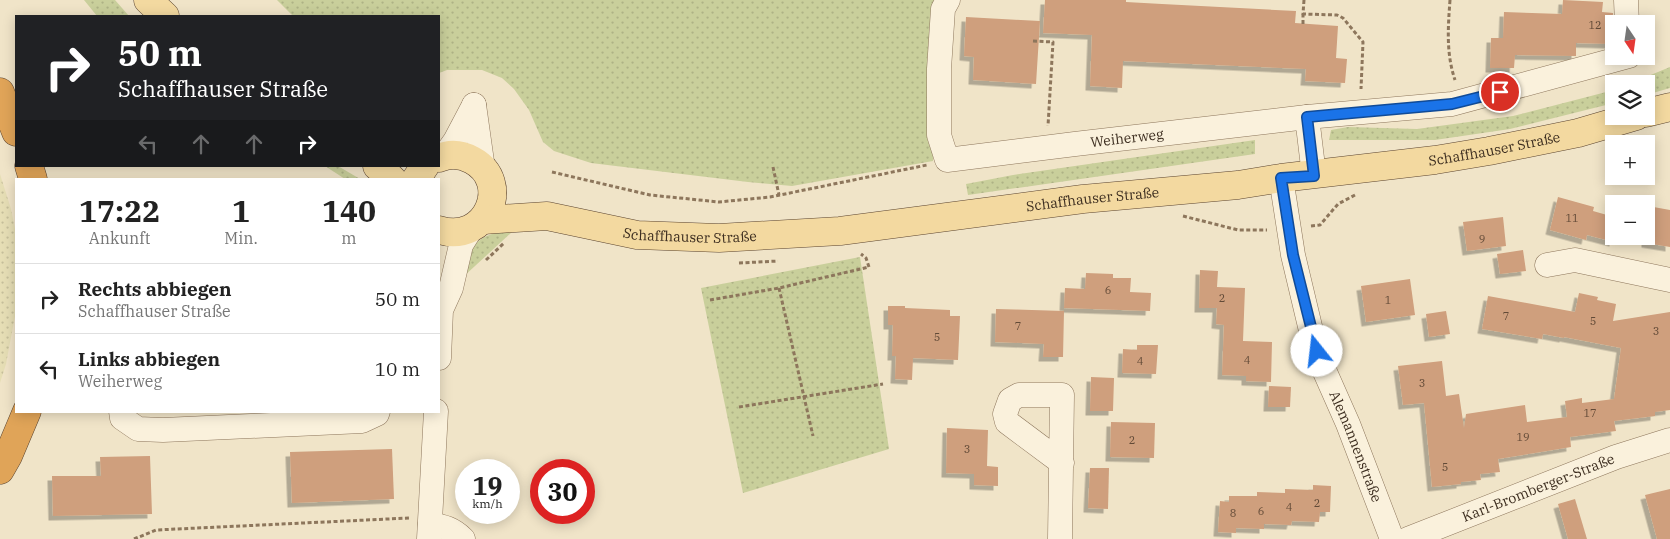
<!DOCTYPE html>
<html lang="de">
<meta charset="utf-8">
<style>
:root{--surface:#fff;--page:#f2f2f2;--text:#222;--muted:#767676;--line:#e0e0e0}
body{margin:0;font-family:"IBM Plex Serif",serif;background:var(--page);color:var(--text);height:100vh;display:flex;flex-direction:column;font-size:19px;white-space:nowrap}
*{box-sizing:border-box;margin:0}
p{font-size:16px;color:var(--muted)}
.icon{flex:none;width:28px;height:28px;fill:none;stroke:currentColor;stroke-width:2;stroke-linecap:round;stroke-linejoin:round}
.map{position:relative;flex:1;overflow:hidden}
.sheet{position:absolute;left:15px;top:178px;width:425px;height:235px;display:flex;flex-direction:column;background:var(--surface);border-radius:0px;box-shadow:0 2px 12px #0003}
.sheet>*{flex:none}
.top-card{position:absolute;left:15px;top:15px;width:425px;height:152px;border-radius:0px;box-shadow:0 2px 12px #0003;background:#202124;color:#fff;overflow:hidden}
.needle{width:32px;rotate:167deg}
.buttons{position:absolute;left:1605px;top:15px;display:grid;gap:10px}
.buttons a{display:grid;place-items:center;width:50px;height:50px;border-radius:0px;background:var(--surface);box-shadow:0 2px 12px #0003;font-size:25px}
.speed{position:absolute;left:455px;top:459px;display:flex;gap:10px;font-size:25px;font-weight:700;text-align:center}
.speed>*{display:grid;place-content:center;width:65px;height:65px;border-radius:50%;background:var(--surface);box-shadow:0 2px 12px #0003;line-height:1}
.speed small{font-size:12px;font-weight:400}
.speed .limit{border:8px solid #d22;background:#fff;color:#111}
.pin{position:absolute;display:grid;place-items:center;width:42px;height:42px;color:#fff;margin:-21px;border:2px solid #fff;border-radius:50%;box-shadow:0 1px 5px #0007}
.me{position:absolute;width:55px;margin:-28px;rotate:344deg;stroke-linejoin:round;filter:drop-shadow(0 0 4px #0008)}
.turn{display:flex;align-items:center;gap:18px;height:105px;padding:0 20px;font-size:22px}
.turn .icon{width:65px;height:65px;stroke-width:2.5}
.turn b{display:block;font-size:35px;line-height:42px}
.lanes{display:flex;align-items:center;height:48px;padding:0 20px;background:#0003;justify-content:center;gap:25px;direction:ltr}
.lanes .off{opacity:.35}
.eta{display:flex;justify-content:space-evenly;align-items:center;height:85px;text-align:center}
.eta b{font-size:30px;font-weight:700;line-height:35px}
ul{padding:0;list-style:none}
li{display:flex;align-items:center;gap:15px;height:70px;padding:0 20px;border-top:1px solid var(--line)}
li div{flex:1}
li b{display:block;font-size:19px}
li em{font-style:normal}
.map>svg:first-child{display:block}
.farmland{fill:url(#farmland-dots)}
.green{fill:url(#green-dots)}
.building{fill:#cf9f7d;filter:url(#shadow)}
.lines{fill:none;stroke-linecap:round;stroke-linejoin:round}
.minor-casing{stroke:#8d765c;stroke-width:25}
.major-casing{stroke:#5b4430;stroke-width:29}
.highway-casing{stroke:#5b4430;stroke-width:29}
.path{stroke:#8d765c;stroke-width:3;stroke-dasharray:4 2.5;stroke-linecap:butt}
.minor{stroke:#faf1dc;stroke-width:24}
.major{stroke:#f3d9a0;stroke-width:28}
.highway{stroke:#e0a458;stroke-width:28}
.route-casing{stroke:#114b97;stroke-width:12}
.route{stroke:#1a73e8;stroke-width:9}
.labels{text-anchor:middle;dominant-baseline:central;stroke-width:5;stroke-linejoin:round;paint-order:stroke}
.number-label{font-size:11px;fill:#624a37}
.street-label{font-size:14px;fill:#3d2e20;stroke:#f7eed8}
</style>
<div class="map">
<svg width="1670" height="539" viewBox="0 0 1670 539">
<defs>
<pattern id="farmland-dots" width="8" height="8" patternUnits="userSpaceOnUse" patternTransform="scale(1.25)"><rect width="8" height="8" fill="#e6deb5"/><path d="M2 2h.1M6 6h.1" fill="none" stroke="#c6bf9b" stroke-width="1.8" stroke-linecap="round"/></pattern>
<pattern id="green-dots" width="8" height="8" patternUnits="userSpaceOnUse" patternTransform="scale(1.25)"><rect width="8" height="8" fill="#c9cf9b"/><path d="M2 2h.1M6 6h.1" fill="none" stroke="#aeb285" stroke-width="1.8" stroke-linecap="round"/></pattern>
<filter id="shadow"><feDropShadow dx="-4.5" dy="4.5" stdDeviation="0" flood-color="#0004"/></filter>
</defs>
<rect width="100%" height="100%" fill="#f0e4c8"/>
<path class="farmland" d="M0,174L11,209L16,234V311L6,364L0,383Z"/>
<g class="green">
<path d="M84,0H115L129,16H97Z"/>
<path d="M277,0H941L933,161L792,186L748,182L591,163L554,151L543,142L529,110L514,89L502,78L482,70H447L439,73V16H293Z"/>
<path d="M1670,67V88L1646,95V84H1629Z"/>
<path d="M1614,90V103L1510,129L1435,140H1329L1331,130L1348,127L1417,129L1513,116Z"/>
<path d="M1255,140V154L968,195L966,184L1013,175Z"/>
<path d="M325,166H338L360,179H345Z"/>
<path d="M498,232H512L463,277C467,252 472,239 498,232Z"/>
<path d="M860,257L889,449L743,493L701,288Z"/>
</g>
<g class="building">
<path d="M1045,0H1126V2L1162,4L1296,11L1295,23L1338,26L1336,58L1347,59L1345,83L1305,81L1306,69L1123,61L1122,88L1090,86L1092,35L1043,33Z"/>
<path d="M1563,0L1603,2L1602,12L1613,13L1612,44L1576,43V56L1515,55L1514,68H1490L1491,38H1503L1504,12L1562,14Z"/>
<path d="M966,17L1040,21L1036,84L973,80L974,57L964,56Z"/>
<path d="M1558,197L1594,207L1593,211L1614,217V242L1587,235L1586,240L1550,230Z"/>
<path d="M1648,206L1670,210V247L1646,243V217Z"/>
<path d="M1503,217L1506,246L1467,251L1463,222Z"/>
<path d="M1523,250L1526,271L1500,274L1497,254Z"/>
<path d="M1200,270L1218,271L1217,287L1245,288L1243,341L1272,342L1271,382L1246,381V376L1222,375L1224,325L1216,324L1217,308H1199Z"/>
<path d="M1086,273L1113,274V278H1131L1130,292L1151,293L1150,311L1064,308L1065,288L1085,289Z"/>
<path d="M1410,279L1415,315L1366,322L1361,286Z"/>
<path d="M1579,293L1598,297L1597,300L1616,304L1613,321L1670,312V410L1655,412V416L1614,421L1616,431L1570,437L1571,447L1498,459L1500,472L1480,474L1481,480L1461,482V484L1432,487L1424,403L1403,405L1398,366L1442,361L1446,396L1459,394L1464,428L1466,414L1525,405L1527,422L1567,417L1565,401L1582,398V403L1614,399L1621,348L1564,337V338L1543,334L1542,339L1482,329L1488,296L1575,312Z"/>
<path d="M888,306H905V308L950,310V316H960L958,360L913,358L912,380L895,379L896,356H892L893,325H888Z"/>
<path d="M996,309L1064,311L1063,357H1043L1044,344L995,342Z"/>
<path d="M1446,311L1450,334L1429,337L1426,314Z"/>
<path d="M1137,345H1158L1156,374L1122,373L1123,349L1137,350Z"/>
<path d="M1091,377L1114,378L1113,411H1090Z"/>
<path d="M1269,386L1291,387L1290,407H1268Z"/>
<path d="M1111,422L1155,423L1154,458L1110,457Z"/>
<path d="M947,428L988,430L987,466L998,467V486L974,485V474L946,473Z"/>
<path d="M392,449L394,499L292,503L290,452Z"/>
<path d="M150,456L152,514L53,516L52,476H101L100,457Z"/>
<path d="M1090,468H1109L1108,509L1088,508Z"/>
<path d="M1313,485L1331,486L1330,512H1320L1319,522L1292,521L1291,525L1264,524V529L1236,528V533L1218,532L1220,501L1229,502V496H1257V492L1285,493V489L1313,490Z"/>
<path d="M1670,489V539H1657L1645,495Z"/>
<path d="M1575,499L1587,539H1568L1558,504Z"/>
</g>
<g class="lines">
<defs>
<g id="minor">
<path id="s1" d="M948,0L943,9L939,69V135L947,160L1075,144L1307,117L1314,175"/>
<path d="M1626,0L1627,24"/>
<path d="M474,105L483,169"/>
<path d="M1307,117L1452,104L1629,56"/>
<path d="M445,155L455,141L474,105"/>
<path id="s2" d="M1281,178L1293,255L1313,339L1321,363L1348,424L1392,539"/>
<path d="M1547,265L1575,260L1670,280"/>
<path d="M439,358L441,310L451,288L461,245L471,229"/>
<path d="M121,411L122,418L138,429L163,430L362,421L377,414L378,411"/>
<path d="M430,525C444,526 453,529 463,539"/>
<path d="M429,539L436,411"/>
<path d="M1060,539L1062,395H1019L1010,400L1005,414L1007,422L1062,463"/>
<path id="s3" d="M1408,539L1616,457L1670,440"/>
</g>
<g id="major">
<path d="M148,0L165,16"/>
<path d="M1646,113L1670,107"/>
<path d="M439,158C450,153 461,154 472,160C513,182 487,245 439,230"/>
<path d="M377,166L392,179"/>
<path d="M416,179L425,166"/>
<path id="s4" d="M483,220L547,216L637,235L719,238L840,231L1083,199L1238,185L1281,178L1435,160L1489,151L1578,133L1636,116"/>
</g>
<g id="highway">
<path d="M0,92L16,132"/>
<path d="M29,166L33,179"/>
<path d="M0,470L8,456L27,411"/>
</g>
</defs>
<use href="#minor" class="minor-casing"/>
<use href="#major" class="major-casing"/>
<use href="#highway" class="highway-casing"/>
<g class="path">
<path d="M1304,0L1303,14L1337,15L1343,18L1363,42L1361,89"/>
<path d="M1450,0C1448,28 1446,53 1455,80"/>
<path d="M1303,24V14"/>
<path d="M1033,41L1053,42L1048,126"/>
<path d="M773,167L779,195"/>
<path d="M552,172L650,195L719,202L770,197L927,165"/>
<path d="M1183,216L1238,230H1267"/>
<path d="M1311,226L1320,225L1338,204L1355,195"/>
<path d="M486,260L504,243"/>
<path d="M739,263L778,261"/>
<path d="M779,288L813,436"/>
<path d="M710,300L779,288L869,267L866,258L861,254"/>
<path d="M739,407L883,384"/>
<path d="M134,539L156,530L409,518"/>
</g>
<use href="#minor" class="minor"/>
<use href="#major" class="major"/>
<use href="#highway" class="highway"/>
</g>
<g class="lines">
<defs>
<path id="route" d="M1317,351L1293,255L1281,178L1314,176L1307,117L1452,104L1500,92"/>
</defs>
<use href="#route" class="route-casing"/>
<use href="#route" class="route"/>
</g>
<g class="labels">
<g class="number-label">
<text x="1595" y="25">12</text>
<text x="1572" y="218">11</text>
<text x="1482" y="239">9</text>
<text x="1108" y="290">6</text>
<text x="1222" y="298">2</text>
<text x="1388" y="300">1</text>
<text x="1506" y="316">7</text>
<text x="1593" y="321">5</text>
<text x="1018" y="326">7</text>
<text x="1656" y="331">3</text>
<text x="937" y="337">5</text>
<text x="1247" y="360">4</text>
<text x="1140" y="361">4</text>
<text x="1422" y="383">3</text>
<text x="1590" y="413">17</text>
<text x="1523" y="437">19</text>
<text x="1132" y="440">2</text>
<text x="967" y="449">3</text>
<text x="1445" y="467">5</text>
<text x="1317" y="503">2</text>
<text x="1289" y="507">4</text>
<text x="1261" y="511">6</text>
<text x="1233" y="513">8</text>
</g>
<g class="street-label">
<text stroke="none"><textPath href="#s1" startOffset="344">Weiherweg</textPath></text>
<text stroke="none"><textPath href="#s4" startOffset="1019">Schaffhauser Straße</textPath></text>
<text stroke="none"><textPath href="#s4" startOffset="614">Schaffhauser Straße</textPath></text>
<text stroke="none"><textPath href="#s4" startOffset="209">Schaffhauser Straße</textPath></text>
<text stroke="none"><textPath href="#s2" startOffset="280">Alemannenstraße</textPath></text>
<text stroke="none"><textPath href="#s3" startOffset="140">Karl-Bromberger-Straße</textPath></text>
</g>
</g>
</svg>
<div class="buttons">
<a><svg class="needle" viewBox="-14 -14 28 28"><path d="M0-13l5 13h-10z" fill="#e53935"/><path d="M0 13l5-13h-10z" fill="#767676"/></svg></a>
<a><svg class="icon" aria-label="layers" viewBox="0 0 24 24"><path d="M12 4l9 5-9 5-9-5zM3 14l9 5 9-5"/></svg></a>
<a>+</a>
<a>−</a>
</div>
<div class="speed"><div>19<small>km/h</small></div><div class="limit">30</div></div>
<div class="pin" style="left:1500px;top:92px;background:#d93025"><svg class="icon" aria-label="arrive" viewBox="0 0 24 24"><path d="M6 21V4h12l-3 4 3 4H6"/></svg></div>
<svg class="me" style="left:1317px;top:351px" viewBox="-20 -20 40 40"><circle r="19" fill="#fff"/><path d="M0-13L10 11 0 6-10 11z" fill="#1a73e8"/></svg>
<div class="top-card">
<div class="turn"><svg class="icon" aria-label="right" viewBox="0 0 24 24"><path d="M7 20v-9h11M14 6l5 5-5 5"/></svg><div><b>50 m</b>Schaffhauser Straße</div></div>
<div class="lanes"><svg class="icon off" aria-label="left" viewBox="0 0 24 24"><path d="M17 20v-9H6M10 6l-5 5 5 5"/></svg><svg class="icon off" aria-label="ahead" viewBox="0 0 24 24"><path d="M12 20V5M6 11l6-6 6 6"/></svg><svg class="icon off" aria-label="ahead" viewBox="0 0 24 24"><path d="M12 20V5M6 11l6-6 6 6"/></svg><svg class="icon" aria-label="right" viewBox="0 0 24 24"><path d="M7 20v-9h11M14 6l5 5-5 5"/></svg></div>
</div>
<section class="sheet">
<div class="eta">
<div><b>17:22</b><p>Ankunft</p></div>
<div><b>1</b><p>Min.</p></div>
<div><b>140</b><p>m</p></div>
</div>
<ul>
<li><svg class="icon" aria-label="right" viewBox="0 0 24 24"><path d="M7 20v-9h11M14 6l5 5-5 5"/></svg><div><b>Rechts abbiegen</b><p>Schaffhauser Straße</p></div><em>50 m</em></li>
<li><svg class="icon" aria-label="left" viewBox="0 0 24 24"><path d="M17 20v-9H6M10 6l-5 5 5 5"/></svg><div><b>Links abbiegen</b><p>Weiherweg</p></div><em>10 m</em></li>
</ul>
</section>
</div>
